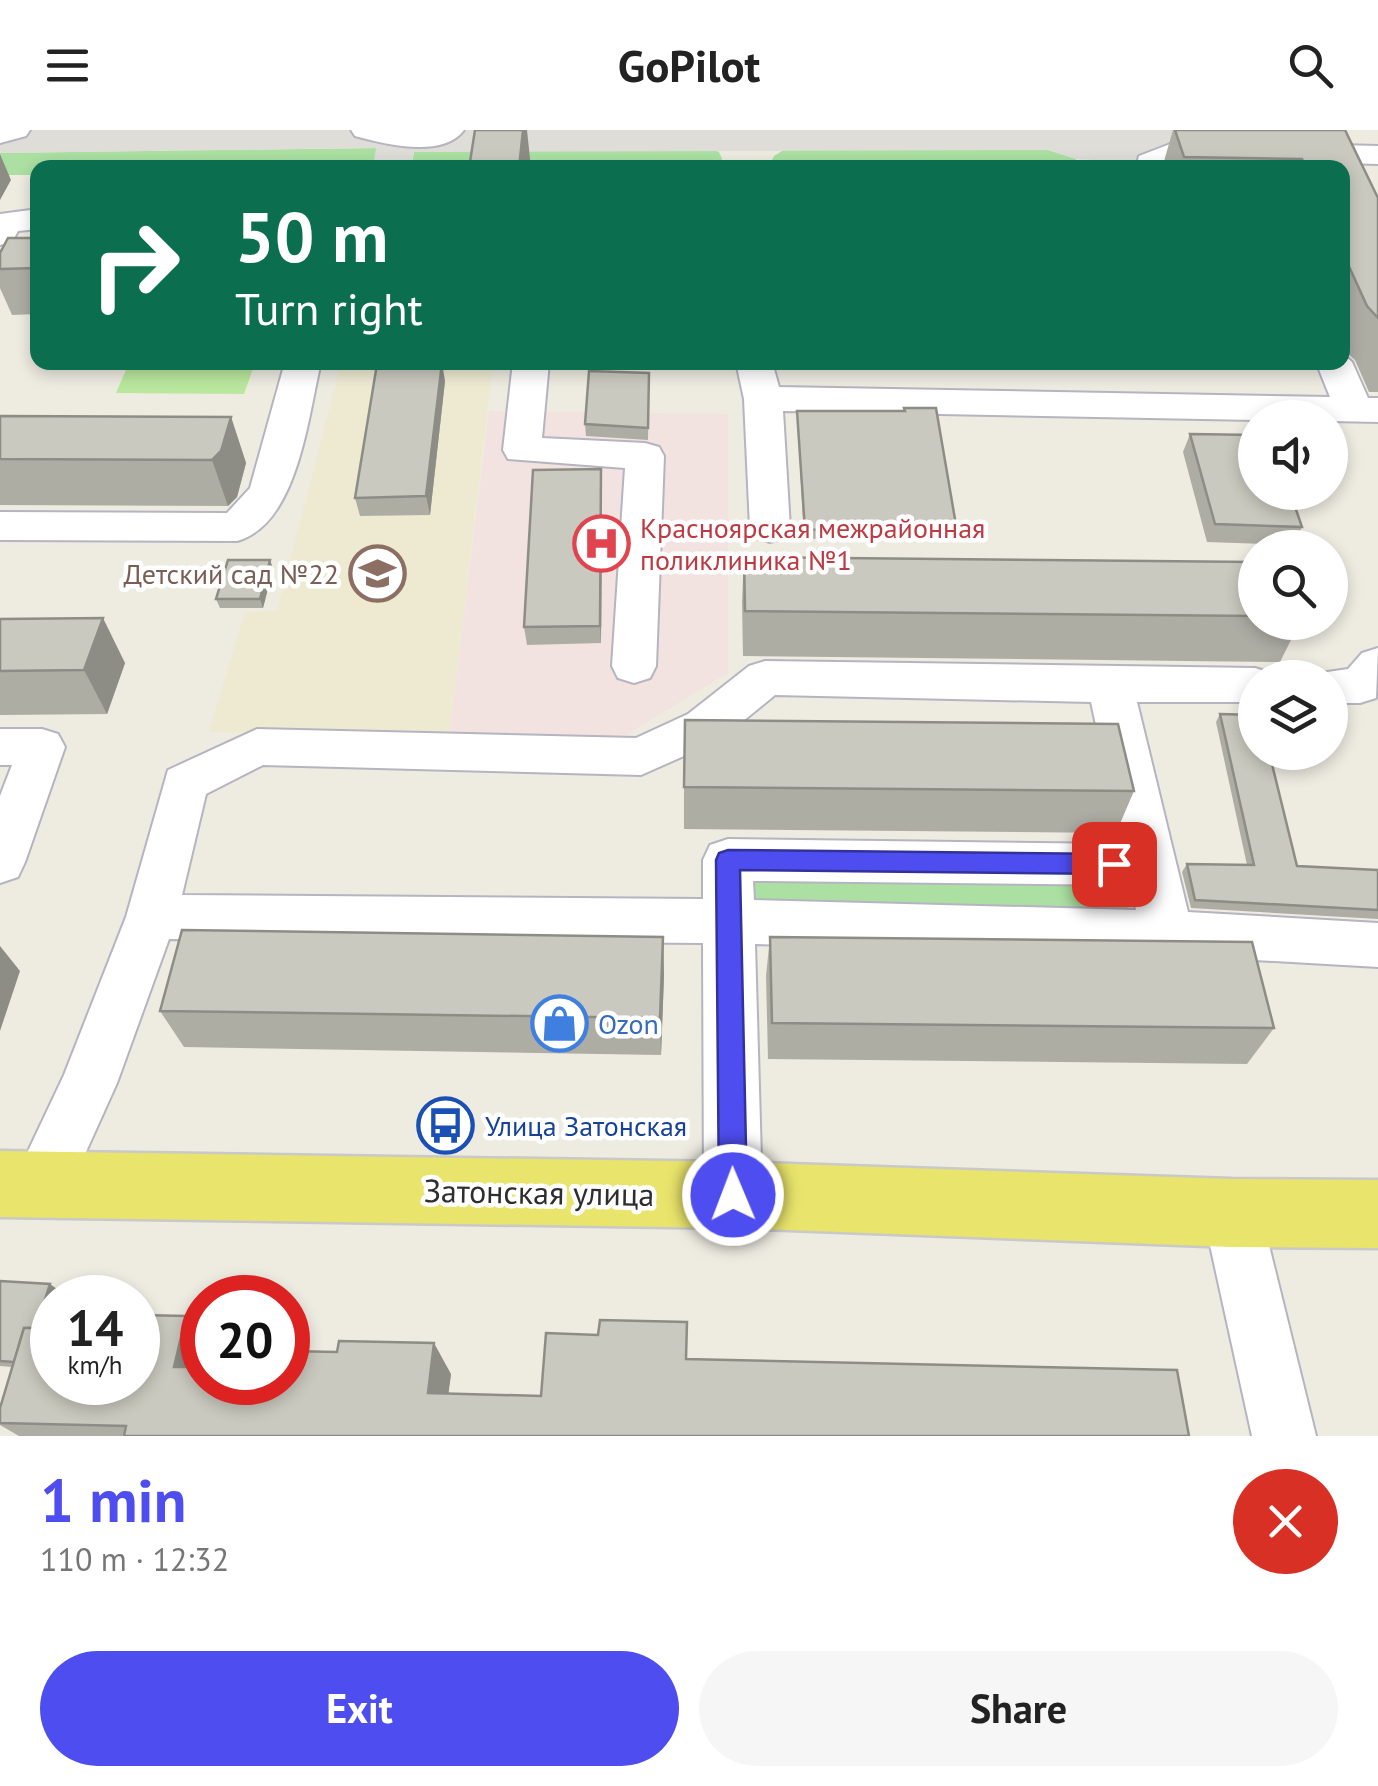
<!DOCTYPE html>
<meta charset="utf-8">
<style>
:root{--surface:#fff;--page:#f6f6f6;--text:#222;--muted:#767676;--accent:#4e4def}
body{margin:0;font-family:"PT Sans",sans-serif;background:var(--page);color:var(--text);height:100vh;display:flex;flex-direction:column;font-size:38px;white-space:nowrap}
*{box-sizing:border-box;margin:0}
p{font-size:32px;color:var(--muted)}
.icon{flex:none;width:55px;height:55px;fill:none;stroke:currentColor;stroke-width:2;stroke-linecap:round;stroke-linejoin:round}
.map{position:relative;height:1306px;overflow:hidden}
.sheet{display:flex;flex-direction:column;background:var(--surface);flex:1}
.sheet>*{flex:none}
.hud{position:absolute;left:30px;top:30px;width:1320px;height:210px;border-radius:20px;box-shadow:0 5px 15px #0003;background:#0b6e4f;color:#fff;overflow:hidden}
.buttons{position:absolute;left:1238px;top:270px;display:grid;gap:20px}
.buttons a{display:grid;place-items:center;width:110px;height:110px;border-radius:50%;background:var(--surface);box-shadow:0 5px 15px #0003;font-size:50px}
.speed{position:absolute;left:30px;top:1145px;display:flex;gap:20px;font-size:50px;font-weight:700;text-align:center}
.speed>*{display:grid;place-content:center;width:130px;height:130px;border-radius:50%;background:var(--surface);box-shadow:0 5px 15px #0003;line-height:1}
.speed small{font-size:25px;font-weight:400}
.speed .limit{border:15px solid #d22;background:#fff;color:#111}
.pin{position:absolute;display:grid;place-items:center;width:85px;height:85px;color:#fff;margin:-42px;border-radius:20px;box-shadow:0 5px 15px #0006}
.me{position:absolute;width:110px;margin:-55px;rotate:359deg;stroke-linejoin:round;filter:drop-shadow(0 0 8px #0008)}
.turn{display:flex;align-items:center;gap:35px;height:210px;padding:0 40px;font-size:45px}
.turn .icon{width:130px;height:130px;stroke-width:2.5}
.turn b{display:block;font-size:70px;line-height:85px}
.round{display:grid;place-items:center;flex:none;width:105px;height:105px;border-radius:52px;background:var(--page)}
.head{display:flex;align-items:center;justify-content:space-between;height:170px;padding:0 40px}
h1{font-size:60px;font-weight:600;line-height:75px;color:var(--accent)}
.primary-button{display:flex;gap:20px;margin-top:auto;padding:20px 40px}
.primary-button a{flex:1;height:115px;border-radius:60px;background:var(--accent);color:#fff;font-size:40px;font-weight:600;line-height:115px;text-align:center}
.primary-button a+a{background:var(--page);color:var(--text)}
header{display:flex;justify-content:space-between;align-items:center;height:130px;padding:0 40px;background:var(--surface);font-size:45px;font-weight:600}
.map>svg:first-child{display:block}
.education{fill:#eeead2}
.medical{fill:#f3e3e0}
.green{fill:#abe0a2}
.pitch{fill:#bae79e}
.plaza{fill:#deddd8}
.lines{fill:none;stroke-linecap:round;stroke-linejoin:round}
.minor-casing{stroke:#b5b4c0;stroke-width:4}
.major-casing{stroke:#c9c9c9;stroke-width:5}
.minor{fill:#fff;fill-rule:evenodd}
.major{fill:#e9e46b;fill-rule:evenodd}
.wall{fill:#aeada4}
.shaded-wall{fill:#8d8d86}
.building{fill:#cac9bf;stroke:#8d8d86;stroke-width:2.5}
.route{fill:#4e4def;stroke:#33329b;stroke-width:2.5}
.labels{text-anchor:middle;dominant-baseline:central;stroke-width:9;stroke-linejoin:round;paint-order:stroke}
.health-label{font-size:28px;fill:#be3a42;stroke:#fff;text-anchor:start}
.education-label{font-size:28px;fill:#785e54;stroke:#fff;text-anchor:end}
.shop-label{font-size:28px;fill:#366cbe;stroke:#fff;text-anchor:start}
.transit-label{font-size:28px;fill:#164399;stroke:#fff;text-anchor:start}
.near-street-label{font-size:32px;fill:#2e2e2e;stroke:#fff}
</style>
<header><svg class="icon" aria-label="menu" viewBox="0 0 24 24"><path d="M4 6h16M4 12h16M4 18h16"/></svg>GoPilot<svg class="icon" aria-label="search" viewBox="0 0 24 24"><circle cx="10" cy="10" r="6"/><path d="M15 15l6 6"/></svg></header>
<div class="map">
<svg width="1378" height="1306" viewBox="0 0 1378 1306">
<rect width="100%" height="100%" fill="#eeebe1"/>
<path class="education" d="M341,233H493L449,607L209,602L245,482L277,481Z"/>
<path class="medical" d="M489,281L728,284V543L616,611L449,607Z"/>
<g class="green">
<path d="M377,18L373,37L38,38L37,45H0V23Z"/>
<path d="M709,18L719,22L722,29L718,38H411L414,22Z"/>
<path d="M787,18L1048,20L1076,29L1074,38H768L774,26Z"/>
<path d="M742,747L1123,750L1130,784L743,780Z"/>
</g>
<path class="pitch" d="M129,233V232L255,233L244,264L116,263Z"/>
<path class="plaza" d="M0,0H1318L1325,16L1169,14L1135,32L1076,29L1048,20L414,22L411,37L373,38L376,18L0,23Z"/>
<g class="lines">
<defs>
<g id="minor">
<path d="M0,0H30L26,6L0,13Z"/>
<path d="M351,0H464C443,29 384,14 355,6Z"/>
<path d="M1178,11L1378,16V34L1183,29L1168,38H1136L1139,26Z"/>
<path d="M38,79V99L18,101L12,112L0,115V84Z"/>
<path d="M1342,223L1352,232L1368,268H1378V292L1330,291V288L1255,290L783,281L790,398L784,408L770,412L756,408L750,398L744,269L736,232H772L779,257L1330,267L1316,232H1342Z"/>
<path d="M285,232H321C308,286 298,394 237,411L0,410V382L227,383L250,358Z"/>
<path d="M513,232H549L542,308L645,313L659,317L664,326L656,536L650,548L634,553L618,548L612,536L625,338L508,329L503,320Z"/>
<path d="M1378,518L1376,568L1360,573H1330V548H1312L1314,544L1348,539L1362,523Z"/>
<path d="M765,531L1255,538L1271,543L1273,548H1255V572H1137L1188,782L1378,793V837L1167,825L755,814L762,1065L754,1085L733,1094L712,1085L704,1065L703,813L169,809L117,953L62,1075L41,1083L20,1075L12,1055L64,945L126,787L168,640L257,599L636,608L688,584L749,536ZM775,565L1091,572L1122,714L728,709L710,715L703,730V769L182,765L206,664L263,635L641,645L720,610ZM753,751L1131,755L1136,780L754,770Z"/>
<path d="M0,599H42L58,604L65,617L25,732L18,747L0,753V666L12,635H0Z"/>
<path d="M1232,1054L1253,1062L1261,1083L1316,1306H1252L1203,1083L1211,1062Z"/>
</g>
<path id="major" d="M0,1021L733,1032L1232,1049L1378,1050V1118L1232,1117L733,1098L0,1087Z"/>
</defs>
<use href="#minor" class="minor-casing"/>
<use href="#major" class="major-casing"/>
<use href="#minor" class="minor"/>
<use href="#major" class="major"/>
</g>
<g class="wall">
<path d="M1173,0H1345L1378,68V262H1369L1355,230L1346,222L1342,213V38H1162Z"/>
<path d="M38,108V184L12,185L0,158V123Z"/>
<path d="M445,251L430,385L360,386L355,368Z"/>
<path d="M649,255L648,310L586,306L585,294Z"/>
<path d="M904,278L956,395L954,405L804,409L797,281H904Z"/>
<path d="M0,286L231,287L246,333L237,367L228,376L0,375Z"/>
<path d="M1190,304L1302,397L1293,415L1207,412L1183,322Z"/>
<path d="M602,357L601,513L527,515L524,497Z"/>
<path d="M744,427L1255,432V492H1300L1280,532L743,526L742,472Z"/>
<path d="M270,430L273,439L263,478H220L216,469Z"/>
<path d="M0,489L125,533L107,584L0,585Z"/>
<path d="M1220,584L1297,736L1378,740V789L1191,778L1182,742L1187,734L1247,735L1216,592Z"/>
<path d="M684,657L1134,661L1116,703L684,699Z"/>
<path d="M663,807L664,846L661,925L184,917L160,881Z"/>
<path d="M770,807L1274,898L1247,934L768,929L766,846Z"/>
<path d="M0,1151L57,1159L52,1168V1173L45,1198L202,1252L451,1244L448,1263L541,1266L687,1229L1189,1306H19L0,1295V1278L12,1237L0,1236Z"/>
</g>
<g class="shaded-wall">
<path d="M523,0H527L531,38H519Z"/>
<path d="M0,24L11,50L0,70Z"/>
<path d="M442,233L445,251L430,385L426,366Z"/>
<path d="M231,287L246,333L237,367L228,376L212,330Z"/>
<path d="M601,339L602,357L601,513L600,496Z"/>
<path d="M270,430L273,439L263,478L260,469Z"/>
<path d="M103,488L125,533L107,584L84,540Z"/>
<path d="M663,807L664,846L661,925L660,888Z"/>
<path d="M0,816L20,841L0,901Z"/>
<path d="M50,1154L57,1159L54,1168H52V1173L32,1238L25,1233Z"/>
<path d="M186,1186L202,1203V1252L174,1237Z"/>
<path d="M434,1213L451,1244L445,1291L428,1263Z"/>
</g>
<g class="building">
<path d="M475,0H523L519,38H469Z"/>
<path d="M1175,0H1345L1378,68V188L1367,176L1342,121V38H1306L1302,29L1184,27Z"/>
<path d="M8,108H38V138L0,139V123Z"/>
<path d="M442,233L426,366L355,368L377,234Z"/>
<path d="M589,241L649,243L648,298L585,294Z"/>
<path d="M904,278H936L956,395L805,400L797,281H905Z"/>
<path d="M0,286L231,287L221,321L212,330L0,329Z"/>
<path d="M1190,304L1255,305V362H1290L1302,397L1215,394Z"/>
<path d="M601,339L600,496L524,497L533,340Z"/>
<path d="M744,427L1255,432V486L745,481Z"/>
<path d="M228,430H270L260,469H216Z"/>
<path d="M103,488L84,540L0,541V489Z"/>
<path d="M1220,584L1255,585V622H1269L1297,736L1378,740V780L1195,770L1187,734L1254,735Z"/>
<path d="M685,590L1118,594L1134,661L684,657Z"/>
<path d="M182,800L663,807L660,888L160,881Z"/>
<path d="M770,807L1252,812L1274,898L772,893Z"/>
<path d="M0,1151L50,1154L36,1198H24L14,1232L0,1231Z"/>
<path d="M138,1185L186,1186L174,1237H202V1252H288V1221L337,1222L339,1211L434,1213L428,1263L541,1266L546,1203L598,1205L600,1190L687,1192L686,1229L1177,1240L1189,1306H124L126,1296L0,1293V1278L24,1198H52V1252H138Z"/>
</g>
<path class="route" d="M728,720L1114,724L1123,727L1126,734L1123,741L1114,744L740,740L747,1065L743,1075L733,1079L723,1075L719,1065L716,730L719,723Z"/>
<defs>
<symbol id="hospital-ring" viewBox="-11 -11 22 22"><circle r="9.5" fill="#fff" stroke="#e0444e" stroke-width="1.5"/><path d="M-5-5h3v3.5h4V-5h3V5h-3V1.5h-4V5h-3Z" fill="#e0444e"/></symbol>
<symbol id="school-ring" viewBox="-11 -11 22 22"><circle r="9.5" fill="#fff" stroke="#8d6e63" stroke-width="1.5"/><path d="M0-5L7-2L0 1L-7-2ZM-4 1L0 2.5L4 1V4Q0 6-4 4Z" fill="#8d6e63"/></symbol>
<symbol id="shop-ring" viewBox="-11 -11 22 22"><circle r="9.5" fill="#fff" stroke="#3f7fe0" stroke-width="1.5"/><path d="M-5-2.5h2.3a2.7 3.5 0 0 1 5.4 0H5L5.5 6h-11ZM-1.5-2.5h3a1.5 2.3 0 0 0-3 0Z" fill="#3f7fe0"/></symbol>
<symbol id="bus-ring" viewBox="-11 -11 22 22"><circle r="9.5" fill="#fff" stroke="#1a4fb4" stroke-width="1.5"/><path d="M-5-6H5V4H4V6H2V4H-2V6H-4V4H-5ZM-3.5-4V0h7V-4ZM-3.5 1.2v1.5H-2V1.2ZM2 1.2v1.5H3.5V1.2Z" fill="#1a4fb4"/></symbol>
</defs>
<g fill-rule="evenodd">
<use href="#hospital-ring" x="570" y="382" width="63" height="63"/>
<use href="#school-ring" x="346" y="412" width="63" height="63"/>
<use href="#shop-ring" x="528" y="862" width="63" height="63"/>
<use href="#bus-ring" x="414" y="964" width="63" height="63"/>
</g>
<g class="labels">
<g class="health-label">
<text x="640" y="397">Красноярская межрайонная<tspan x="640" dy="32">поликлиника №1</tspan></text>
</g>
<g class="education-label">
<text x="339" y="443">Детский сад №22</text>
</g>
<g class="shop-label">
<text x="598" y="893">Ozon</text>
</g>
<g class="transit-label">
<text x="485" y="995">Улица Затонская</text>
</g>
<g class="near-street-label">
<text transform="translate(539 1062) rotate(1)">Затонская улица</text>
</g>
</g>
</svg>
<div class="buttons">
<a><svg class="icon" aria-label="sound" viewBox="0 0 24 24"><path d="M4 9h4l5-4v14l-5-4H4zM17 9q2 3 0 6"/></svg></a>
<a><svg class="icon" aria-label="search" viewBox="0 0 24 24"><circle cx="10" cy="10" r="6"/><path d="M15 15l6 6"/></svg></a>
<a><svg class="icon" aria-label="layers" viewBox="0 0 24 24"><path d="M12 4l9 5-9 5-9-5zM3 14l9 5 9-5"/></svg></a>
</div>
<div class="speed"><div>14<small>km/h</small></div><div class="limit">20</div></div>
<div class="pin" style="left:1114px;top:734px;background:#d93025"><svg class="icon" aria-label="arrive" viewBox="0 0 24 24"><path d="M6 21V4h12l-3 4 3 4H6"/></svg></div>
<svg class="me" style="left:733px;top:1065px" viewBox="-20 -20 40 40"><circle r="17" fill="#4e4def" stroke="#fff" stroke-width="3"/><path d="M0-11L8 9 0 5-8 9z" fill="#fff"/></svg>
<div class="hud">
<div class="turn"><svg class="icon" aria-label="right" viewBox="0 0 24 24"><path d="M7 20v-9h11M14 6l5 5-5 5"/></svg><div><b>50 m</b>Turn right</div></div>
</div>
</div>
<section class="sheet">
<div class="head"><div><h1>1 min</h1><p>110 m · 12:32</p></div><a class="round" style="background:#d93025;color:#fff"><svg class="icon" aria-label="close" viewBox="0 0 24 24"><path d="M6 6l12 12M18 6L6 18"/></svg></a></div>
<div class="primary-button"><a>Exit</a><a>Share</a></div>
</section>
